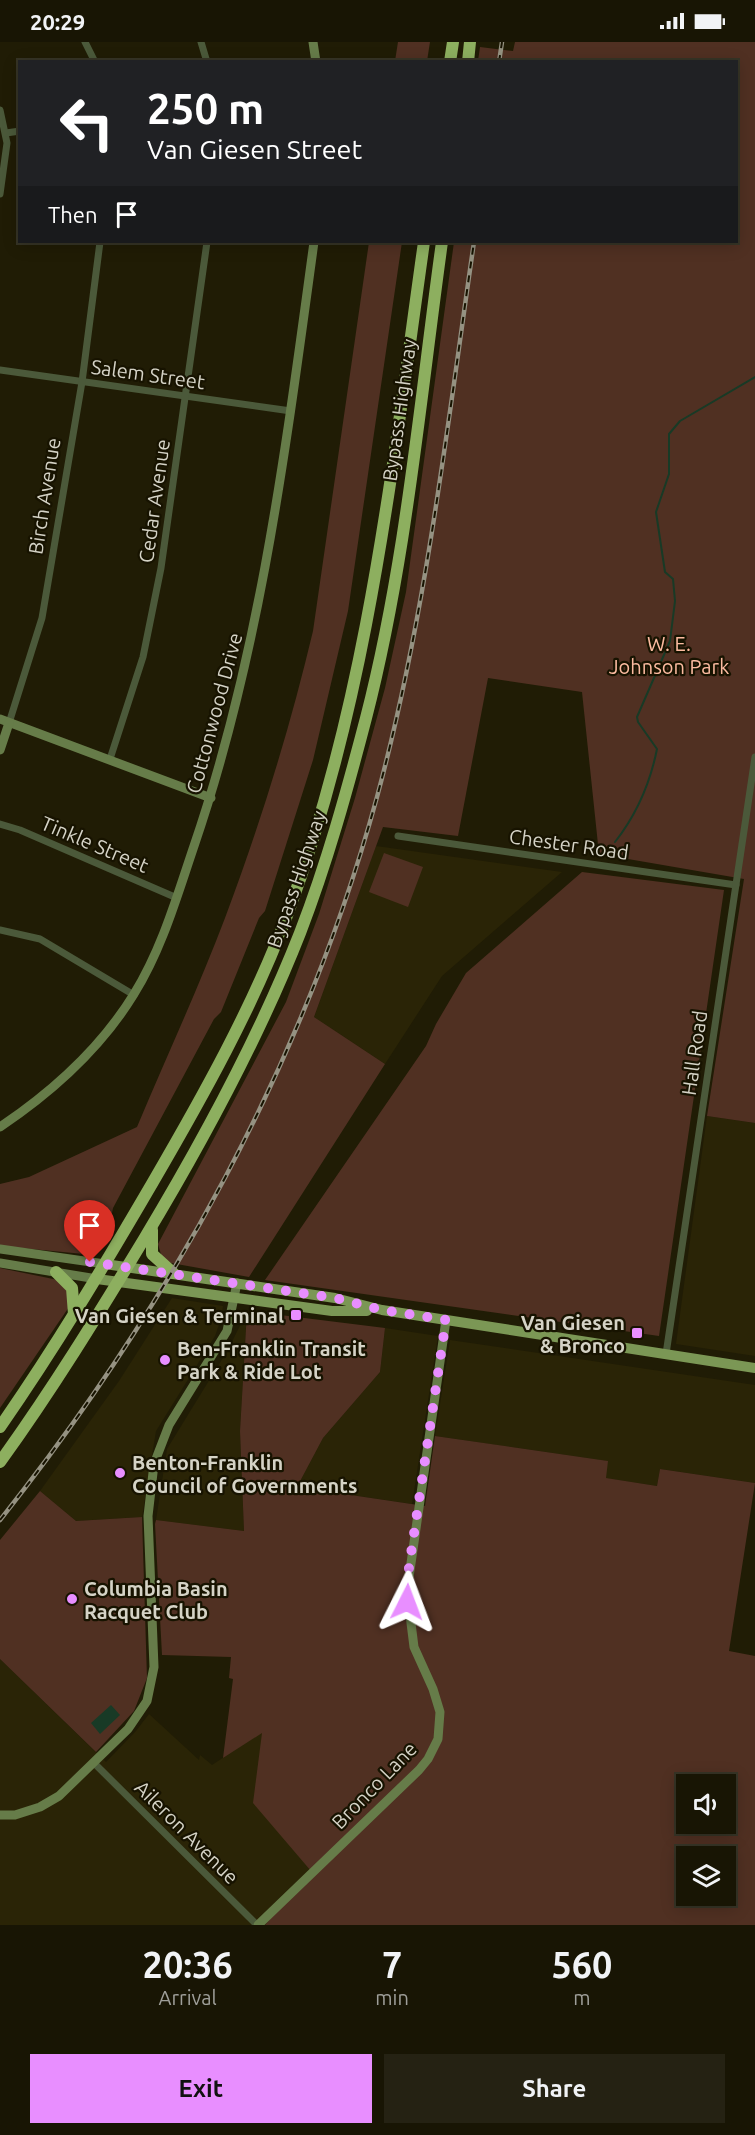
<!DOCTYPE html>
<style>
:root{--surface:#181504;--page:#252213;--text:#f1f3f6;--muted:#9f9f9a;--line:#363426;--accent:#e88eff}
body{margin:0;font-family:Ubuntu,sans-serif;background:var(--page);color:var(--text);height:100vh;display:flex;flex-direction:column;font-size:22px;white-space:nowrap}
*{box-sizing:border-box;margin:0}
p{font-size:20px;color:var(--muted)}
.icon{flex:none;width:33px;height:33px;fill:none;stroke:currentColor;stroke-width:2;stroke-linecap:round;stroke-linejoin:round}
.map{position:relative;height:1883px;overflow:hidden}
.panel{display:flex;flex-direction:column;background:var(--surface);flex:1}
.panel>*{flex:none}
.banner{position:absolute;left:18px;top:18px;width:720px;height:183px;border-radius:0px;box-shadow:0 3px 15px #0003,0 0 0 2px var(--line);background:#202124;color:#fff;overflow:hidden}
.fabs{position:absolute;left:676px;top:1732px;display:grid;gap:12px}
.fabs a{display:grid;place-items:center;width:60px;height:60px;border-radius:0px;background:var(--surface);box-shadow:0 3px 15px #0003,0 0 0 2px var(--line);font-size:30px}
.pin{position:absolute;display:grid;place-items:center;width:51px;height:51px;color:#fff;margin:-62px -26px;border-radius:50% 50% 50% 0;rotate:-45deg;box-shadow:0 0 6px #0007}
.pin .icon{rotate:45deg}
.me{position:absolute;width:66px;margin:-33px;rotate:3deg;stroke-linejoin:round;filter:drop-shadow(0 0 4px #0008)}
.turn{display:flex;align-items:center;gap:21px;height:126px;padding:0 30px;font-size:27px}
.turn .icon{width:78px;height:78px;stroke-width:2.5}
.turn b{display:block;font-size:42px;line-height:51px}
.then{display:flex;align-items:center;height:57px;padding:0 30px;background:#0003;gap:12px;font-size:22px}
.eta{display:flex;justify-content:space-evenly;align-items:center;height:102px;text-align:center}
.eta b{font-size:36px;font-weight:700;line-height:42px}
.button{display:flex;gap:12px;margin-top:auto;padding:12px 30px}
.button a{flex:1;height:69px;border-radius:0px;background:var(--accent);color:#111;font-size:24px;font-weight:700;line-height:69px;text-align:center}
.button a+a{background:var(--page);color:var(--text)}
.status{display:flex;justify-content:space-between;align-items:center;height:42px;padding:0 30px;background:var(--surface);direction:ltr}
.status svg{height:16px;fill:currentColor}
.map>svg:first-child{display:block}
.built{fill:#2a2406}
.green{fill:#503022;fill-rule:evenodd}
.water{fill:#183a26}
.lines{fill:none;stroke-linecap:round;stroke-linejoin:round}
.stream{stroke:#183a26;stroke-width:2}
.street{stroke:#4b593a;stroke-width:7}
.secondary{stroke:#667c49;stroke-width:9}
.primary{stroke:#7b9755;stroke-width:10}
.highway{stroke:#8daf5f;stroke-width:12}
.rail-casing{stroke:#959282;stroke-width:4.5}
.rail{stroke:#171300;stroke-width:2;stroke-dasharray:7;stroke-linecap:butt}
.route{stroke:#e88eff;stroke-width:10;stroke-dasharray:0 18}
.poi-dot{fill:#e88eff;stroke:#171300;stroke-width:2}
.labels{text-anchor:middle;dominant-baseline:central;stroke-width:4.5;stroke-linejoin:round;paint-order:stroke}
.street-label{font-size:20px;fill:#d5d3c6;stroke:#171300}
.park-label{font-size:20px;fill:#fcbba0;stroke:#171300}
.poi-label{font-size:20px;font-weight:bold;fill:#d5d3c6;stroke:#171300;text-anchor:start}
</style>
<div class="status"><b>20:29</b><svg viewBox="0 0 49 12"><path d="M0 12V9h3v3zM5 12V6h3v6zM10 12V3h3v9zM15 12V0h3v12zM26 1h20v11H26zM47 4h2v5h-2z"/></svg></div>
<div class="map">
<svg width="755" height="1883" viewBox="0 0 755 1883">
<rect width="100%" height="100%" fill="#201c05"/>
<g class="built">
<path d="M376,804L562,830L442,934L385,1022L314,975Z"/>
<path d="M707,1074L755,1081V1314L676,1302Z"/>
<path d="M172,1256L223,1264L221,1277L215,1294L156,1389L142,1475L76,1479L40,1449L119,1339Z"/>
<path d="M247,1269L240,1389L244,1489L156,1478L167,1407L229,1306Z"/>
<path d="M385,1286L438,1294L412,1462L297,1445L323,1396L380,1330Z"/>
<path d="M450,1298L755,1343V1441L660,1427L657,1444L605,1436L607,1419L435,1394Z"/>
<path d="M0,1617L106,1720L136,1689L149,1672L199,1718L200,1713L212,1723L262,1690L311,1829L265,1883H0Z"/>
</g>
<g class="green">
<path d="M398,0H430L427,19H395Z"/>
<path d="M515,0H755V1081L707,1074L744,837L599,812L582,650L488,636L458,794L383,785L314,975L385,1022L249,1235L171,1221L162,1216L158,1202L286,960L319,872L355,756L385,646L406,550L454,200H736V20L478,19L480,5L513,9Z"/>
<path d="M369,200H402L348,569L313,718L265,869L259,876L221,970L214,977L113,1166L106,1201L96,1210L84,1212L0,1204V1142L29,1135L137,1085C166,1016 198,947 225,876C260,783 290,686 313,589Z"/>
<path d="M384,811L423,825L408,865L369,850Z"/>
<path d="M582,830L724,848L659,1294L265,1238L426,1004L436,982L466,931Z"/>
<path d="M0,1226L58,1238L67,1249L69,1265L0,1366Z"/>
<path d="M247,1269L385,1286L380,1330L323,1396L297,1445L425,1464L435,1394L608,1419L606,1436L657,1444L660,1427L755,1441L729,1609L755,1614V1883H265L311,1829L253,1761L262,1691L223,1716L233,1637L229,1636L231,1615L162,1613L155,1482L156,1478L244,1489L240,1389ZM687,1743H726V1782H687ZM687,1815H726V1854H687Z"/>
<path d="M40,1449L76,1479L142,1475L147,1636L134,1669L96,1710L0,1617V1498Z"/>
</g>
<path class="water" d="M111,1663L120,1673L100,1692L91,1681Z"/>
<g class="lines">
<path class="stream" d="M615,800C637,772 650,742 657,707L638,680L637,675L670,599L675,559L673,537L665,530L656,470L669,432V392L680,379L755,335"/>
<g class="street">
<path d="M85,0L95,20"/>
<path d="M201,0L207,20"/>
<path d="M0,68L7,101L0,152"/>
<path d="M6,91L20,89"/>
<path d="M0,328L291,369"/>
<path d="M9,681L42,576L82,340L100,200"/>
<path d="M110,717L143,615L161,526L207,200"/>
<path d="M0,782L20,788L177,856"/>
<path d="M398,794L736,843"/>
<path d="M0,888L40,897L134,953"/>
<path d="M666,1312L755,715"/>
<path d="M94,1721L257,1883"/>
</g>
<g class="secondary">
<path d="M313,0L316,20"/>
<path d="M0,677L211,756"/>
<path d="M0,708L9,681"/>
<path d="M0,1085C52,1050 101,1006 134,952C162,907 177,854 194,804C261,608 286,404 314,200"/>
<path d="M0,1207L105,1222"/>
<path d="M0,1221L97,1237"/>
<path d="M0,1773H15L40,1765L59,1754L128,1687L147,1659L154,1625L148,1474L154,1422L169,1383L227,1289L237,1241"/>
<path d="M258,1883L419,1728L428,1717L438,1697L440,1670L433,1647L414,1605L407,1549L446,1278"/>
</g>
<g class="primary">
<path d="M105,1222L335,1256L382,1268L755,1326"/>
<path d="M97,1237L332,1269H367"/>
</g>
<g class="highway">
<path d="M450,20L453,0"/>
<path d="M468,20L470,0"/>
<path d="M152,1188V1212L173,1231"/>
<path d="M56,1230L72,1246L74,1272"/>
<path d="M0,1385C55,1306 104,1224 153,1140C203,1054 253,965 288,871C368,655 392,426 424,200"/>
<path d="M0,1420C52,1348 98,1273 144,1197C203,1099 258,998 300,891C327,821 347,749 366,676C406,521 420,358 442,200"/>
</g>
<defs>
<g id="rail">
<path d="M499,20L502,0"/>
<path d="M0,1478C170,1264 305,1019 377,755C426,573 447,385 474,200"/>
</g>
</defs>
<use href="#rail" class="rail-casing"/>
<use href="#rail" class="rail"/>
</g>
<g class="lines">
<path class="route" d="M90,1220L335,1256L382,1268L446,1278L409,1525L407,1560"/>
</g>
<g class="poi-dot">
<rect x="290" y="1267" width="12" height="12" rx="3"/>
<rect x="631" y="1285" width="12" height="12" rx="3"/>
<circle cx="165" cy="1318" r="6"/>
<circle cx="120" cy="1431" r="6"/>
<circle cx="72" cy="1557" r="6"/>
</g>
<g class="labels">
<g class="street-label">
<text transform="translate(148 332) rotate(8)">Salem Street</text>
<text transform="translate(399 368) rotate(-82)">Bypass Highway</text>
<text transform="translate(44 454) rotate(-81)">Birch Avenue</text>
<text transform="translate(154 459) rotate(-82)">Cedar Avenue</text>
<text transform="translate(214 671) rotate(-75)">Cottonwood Drive</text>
<text transform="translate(95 802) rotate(23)">Tinkle Street</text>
<text transform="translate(569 802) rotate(8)">Chester Road</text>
<text transform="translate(296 837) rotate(-71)">Bypass Highway</text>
<text transform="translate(694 1011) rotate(-82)">Hall Road</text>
<text transform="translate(374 1743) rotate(-46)">Bronco Lane</text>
<text transform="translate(187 1790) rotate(45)">Aileron Avenue</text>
</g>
<g class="park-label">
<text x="669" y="601">W. E.<tspan x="669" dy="23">Johnson Park</tspan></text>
</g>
<g class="poi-label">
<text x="284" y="1273" text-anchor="end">Van Giesen &amp; Terminal</text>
<text x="625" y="1280" text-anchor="end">Van Giesen<tspan x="625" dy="23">&amp; Bronco</tspan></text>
<text x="177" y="1306">Ben-Franklin Transit<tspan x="177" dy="23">Park &amp; Ride Lot</tspan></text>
<text x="132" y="1420">Benton-Franklin<tspan x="132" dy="23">Council of Governments</tspan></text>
<text x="84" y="1546">Columbia Basin<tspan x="84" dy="23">Racquet Club</tspan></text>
</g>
</g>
</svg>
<div class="fabs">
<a><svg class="icon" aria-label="sound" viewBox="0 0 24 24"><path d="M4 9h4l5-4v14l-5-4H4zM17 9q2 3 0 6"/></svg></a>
<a><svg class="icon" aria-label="layers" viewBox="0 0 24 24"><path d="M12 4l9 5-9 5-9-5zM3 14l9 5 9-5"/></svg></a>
</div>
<div class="pin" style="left:90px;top:1220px;background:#d93025"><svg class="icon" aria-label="arrive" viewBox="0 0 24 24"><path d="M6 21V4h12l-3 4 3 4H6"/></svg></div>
<svg class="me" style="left:407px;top:1560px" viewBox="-20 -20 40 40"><path d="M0-17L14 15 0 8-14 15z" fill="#e88eff" stroke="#fff" stroke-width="4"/></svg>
<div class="banner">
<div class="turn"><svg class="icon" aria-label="left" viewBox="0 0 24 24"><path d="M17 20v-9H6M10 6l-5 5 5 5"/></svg><div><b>250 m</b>Van Giesen Street</div></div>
<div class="then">Then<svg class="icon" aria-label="arrive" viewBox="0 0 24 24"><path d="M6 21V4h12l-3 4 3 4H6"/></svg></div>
</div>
</div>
<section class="panel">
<div class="eta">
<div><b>20:36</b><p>Arrival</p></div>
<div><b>7</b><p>min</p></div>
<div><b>560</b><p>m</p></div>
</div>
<div class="button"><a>Exit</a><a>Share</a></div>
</section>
